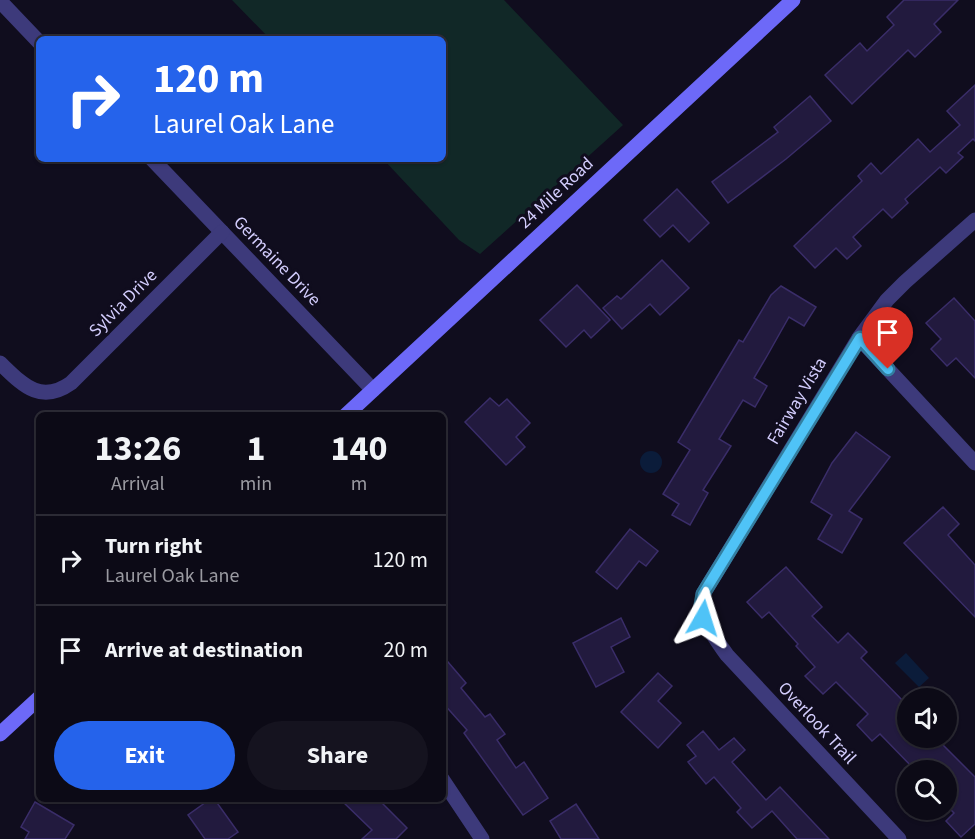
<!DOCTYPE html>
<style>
:root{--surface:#0c0a16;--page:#15131f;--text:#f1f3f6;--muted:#9a9aa1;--line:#2c2b35;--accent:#2563eb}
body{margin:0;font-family:"Source Sans 3",sans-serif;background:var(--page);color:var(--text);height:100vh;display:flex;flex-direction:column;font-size:22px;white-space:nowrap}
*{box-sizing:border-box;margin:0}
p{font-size:20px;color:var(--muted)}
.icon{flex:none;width:33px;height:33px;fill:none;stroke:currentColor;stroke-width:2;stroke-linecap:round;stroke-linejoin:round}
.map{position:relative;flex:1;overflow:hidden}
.sheet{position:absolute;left:36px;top:412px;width:410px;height:390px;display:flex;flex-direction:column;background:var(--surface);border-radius:9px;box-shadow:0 2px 4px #0004,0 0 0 2px var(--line)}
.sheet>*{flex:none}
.top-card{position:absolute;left:36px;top:36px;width:410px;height:126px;border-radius:9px;box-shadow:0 2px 4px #0004,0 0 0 2px var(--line);background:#2563eb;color:#fff;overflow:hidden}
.buttons{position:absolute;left:897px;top:688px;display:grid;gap:12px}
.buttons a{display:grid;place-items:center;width:60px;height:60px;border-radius:50%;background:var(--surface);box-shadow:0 2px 4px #0004,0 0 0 2px var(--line);font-size:30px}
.pin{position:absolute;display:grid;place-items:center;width:51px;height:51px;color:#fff;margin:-62px -26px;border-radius:50% 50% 50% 0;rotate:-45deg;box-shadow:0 0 6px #0007}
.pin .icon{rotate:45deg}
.me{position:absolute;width:66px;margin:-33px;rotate:6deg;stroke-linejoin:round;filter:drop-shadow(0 0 4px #0008)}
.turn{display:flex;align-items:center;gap:21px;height:126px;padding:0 18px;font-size:27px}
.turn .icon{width:78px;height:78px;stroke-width:2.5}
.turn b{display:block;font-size:42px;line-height:51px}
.eta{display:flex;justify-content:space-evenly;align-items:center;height:102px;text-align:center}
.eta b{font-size:36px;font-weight:700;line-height:42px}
.button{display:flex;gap:12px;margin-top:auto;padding:12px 18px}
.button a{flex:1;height:69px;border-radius:36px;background:var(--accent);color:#fff;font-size:24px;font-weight:700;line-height:69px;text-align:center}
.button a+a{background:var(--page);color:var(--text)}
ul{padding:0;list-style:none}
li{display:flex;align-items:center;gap:18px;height:90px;padding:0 18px;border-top:2px solid var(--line)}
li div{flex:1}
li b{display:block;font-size:22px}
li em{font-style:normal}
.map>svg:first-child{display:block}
.green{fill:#112827}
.water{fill:#0b1c3a}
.building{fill:#221a3e;stroke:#3a2d69;stroke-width:1.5}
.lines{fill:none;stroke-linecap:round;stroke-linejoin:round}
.street{stroke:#3d3a7b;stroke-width:15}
.secondary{stroke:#6d69f8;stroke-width:15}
.route-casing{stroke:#337fa1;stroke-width:15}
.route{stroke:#4fc3f7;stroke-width:10}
.labels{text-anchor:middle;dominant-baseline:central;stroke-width:6;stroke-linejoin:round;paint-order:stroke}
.street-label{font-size:18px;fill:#d3cdfd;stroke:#100d1e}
</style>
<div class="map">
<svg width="975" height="839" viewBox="0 0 975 839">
<rect width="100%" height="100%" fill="#100d1e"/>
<path class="green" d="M232,0H504L623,125L480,254L459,240L383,159H442V39H270Z"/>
<g class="water">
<circle cx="651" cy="462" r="11"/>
<path d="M906,653L929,678L919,687L895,663Z"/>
</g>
<g class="building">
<path d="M904,0H958L934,24L941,32L915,57L908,50L852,104L825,75L860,43L867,51L894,25L887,17Z"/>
<path d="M975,85V141L973,139L958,153L963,157L946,173L940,167L905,199L908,203L892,218L883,209L853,237L861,246L847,259L836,248L815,268L794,246L862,181L858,176L871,163L881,174L918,139L930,152L960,125L947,111Z"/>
<path d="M810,96L831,121L786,159L728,203L712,182L778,132L774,127Z"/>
<path d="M677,189L709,223L689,242L673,225L660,237L644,220Z"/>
<path d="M662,260L689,288L660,315L650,304L622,329L603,308L617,296L621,299Z"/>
<path d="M577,285L610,320L591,338L584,330L566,347L540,320Z"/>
<path d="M781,286L816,307L804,326L789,317L767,356L754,378L767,386L755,407L743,400L719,439L731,446L703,490L708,493L690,525L672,515L679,504L663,494L690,450L678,442L739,340L743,342L771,295Z"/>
<path d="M954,298L975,321V378L956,358L947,366L931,349L941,339L926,323Z"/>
<path d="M490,398L499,406L507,399L530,423L516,437L525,447L506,465L465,422Z"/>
<path d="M856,432L890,457L849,511L862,519L842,553L818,539L832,515L811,502L832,463Z"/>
<path d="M943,507L959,524L948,535L975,565V617L904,543Z"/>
<path d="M630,529L658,551L646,566L639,561L617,589L596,572Z"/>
<path d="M786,567L822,607L812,616L838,643L848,633L867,652L861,658L908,706V738H936L975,777V824L961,837L946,821L954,813L946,805V771H916L880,734L872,741L857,725L868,714L836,682L823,694L805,676L815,667L796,646L798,644L769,612L762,618L747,602Z"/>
<path d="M621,618L630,637L611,647L624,672L596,687L573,643Z"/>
<path d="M442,655L466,683L461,688L485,717L490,714L505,734L497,740L516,768L524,762L548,798L523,815L464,733L467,730L442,702Z"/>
<path d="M658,673L672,686L658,701L681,723L658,748L621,712Z"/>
<path d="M703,731L719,750L734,738L745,750L732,762L766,800L780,787L829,839H797L772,811L752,828L737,812L741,808L714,777L706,784L688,762L696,756L687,745Z"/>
<path d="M209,800H215L238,832L228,839H205L188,815Z"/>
<path d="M341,800H379L407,828L396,839H362L372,830Z"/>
<path d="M35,802L74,825L65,839H25L29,832L21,827Z"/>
<path d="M576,804L599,839H561L550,821Z"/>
</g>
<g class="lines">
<g class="street">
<path d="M0,1L39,42"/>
<path d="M152,159L373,390"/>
<path d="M859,338L975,463"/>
<path d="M0,363C22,384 40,405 71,383L222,232"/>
<path d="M442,779L482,839"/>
<path d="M899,839L727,655C713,635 699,619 703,594L859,338L887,300L905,282L975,220"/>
</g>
<g class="secondary">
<path d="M345,416L793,0"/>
<path d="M0,734L39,698"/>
</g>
</g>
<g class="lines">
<defs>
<path id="route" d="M703,618L701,605L703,594L860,338L888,369"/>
</defs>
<use href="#route" class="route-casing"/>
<use href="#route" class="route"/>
</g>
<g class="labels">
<g class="street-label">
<text transform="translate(556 193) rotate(-43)">24 Mile Road</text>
<text transform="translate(277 261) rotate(46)">Germaine Drive</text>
<text transform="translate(123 303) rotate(-45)">Sylvia Drive</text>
<text transform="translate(797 401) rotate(-59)">Fairway Vista</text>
<text transform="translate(817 723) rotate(47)">Overlook Trail</text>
</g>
</g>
</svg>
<div class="buttons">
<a><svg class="icon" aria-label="sound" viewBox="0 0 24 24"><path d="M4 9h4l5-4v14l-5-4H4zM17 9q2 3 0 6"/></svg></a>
<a><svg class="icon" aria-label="search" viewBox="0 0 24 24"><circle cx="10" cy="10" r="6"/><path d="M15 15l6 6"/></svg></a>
</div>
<div class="pin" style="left:888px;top:369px;background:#d93025"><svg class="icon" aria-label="arrive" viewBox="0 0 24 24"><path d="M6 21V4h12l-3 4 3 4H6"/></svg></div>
<svg class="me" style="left:703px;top:618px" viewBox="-20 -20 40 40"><path d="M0-17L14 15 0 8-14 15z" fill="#4fc3f7" stroke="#fff" stroke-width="4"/></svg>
<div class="top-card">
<div class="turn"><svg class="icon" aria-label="right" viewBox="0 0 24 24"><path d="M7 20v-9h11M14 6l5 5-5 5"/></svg><div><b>120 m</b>Laurel Oak Lane</div></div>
</div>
<section class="sheet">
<div class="eta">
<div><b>13:26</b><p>Arrival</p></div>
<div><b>1</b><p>min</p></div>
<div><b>140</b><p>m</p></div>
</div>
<ul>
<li><svg class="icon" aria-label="right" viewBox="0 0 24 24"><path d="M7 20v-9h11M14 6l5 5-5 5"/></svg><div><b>Turn right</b><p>Laurel Oak Lane</p></div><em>120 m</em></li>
<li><svg class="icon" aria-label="arrive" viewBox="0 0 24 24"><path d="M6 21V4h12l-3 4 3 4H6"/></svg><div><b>Arrive at destination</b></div><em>20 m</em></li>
</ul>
<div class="button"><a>Exit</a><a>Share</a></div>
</section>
</div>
